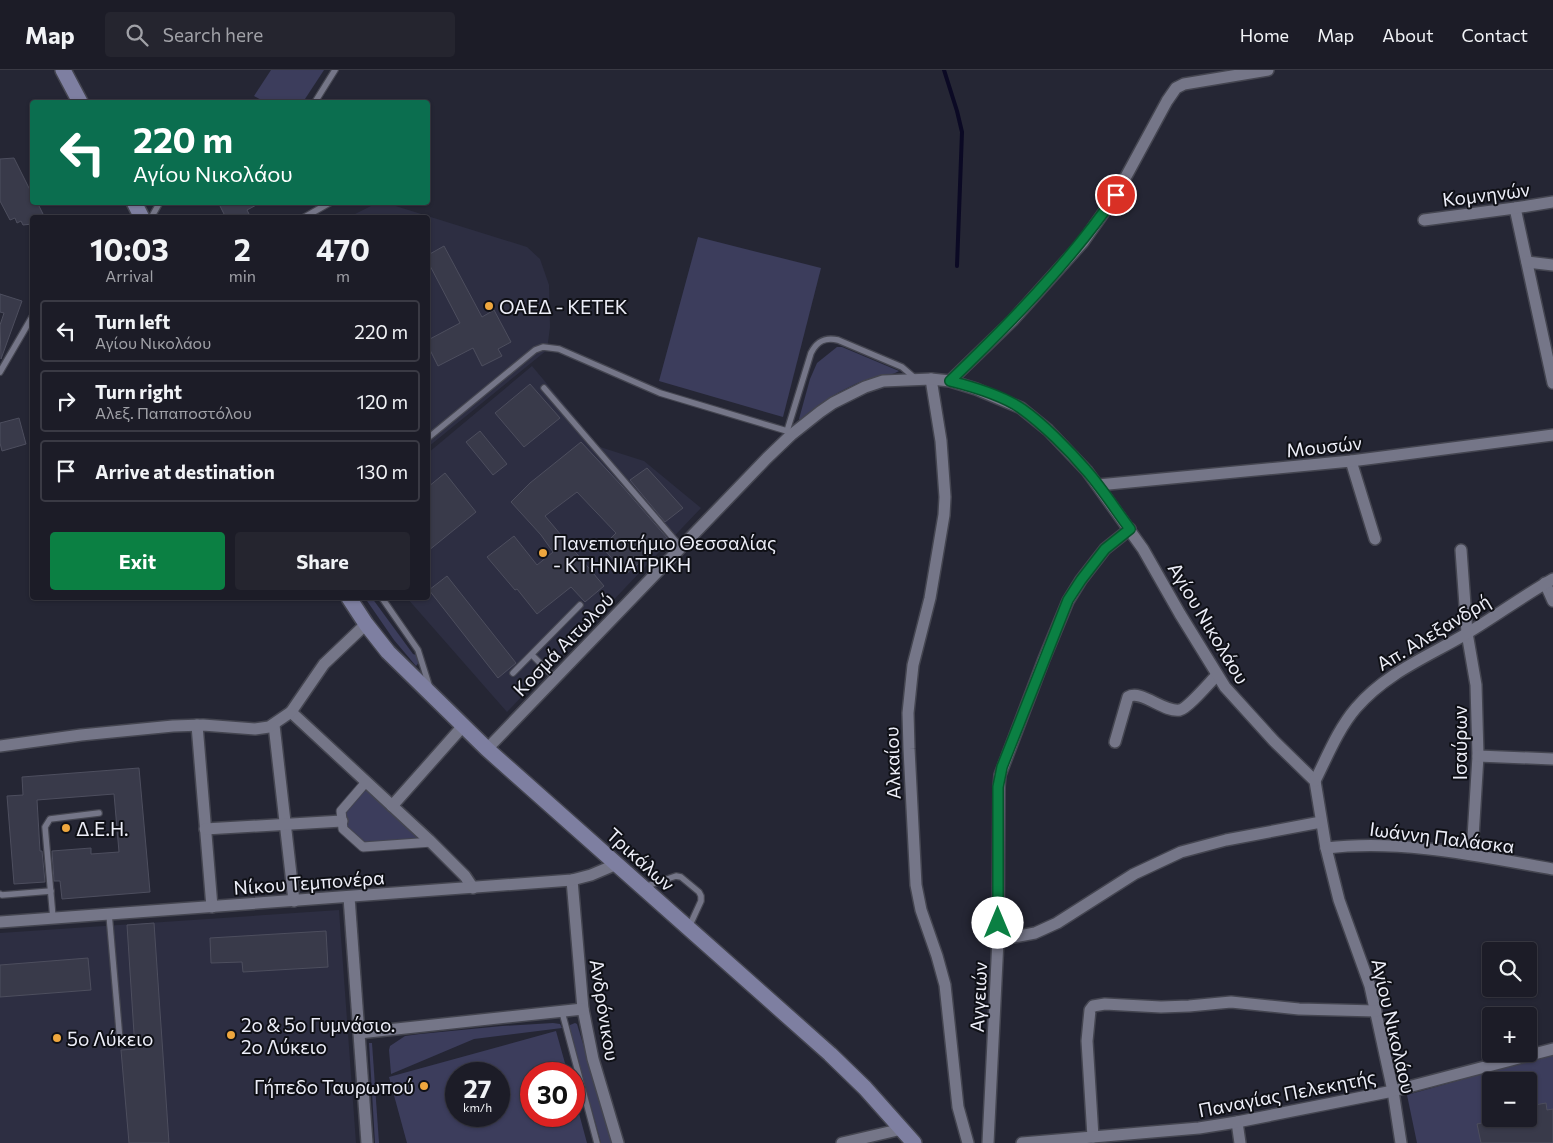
<!DOCTYPE html>
<meta charset="utf-8">
<style>
:root{--surface:#1c1c27;--page:#25252f;--text:#f1f3f6;--muted:#a0a1a7;--line:#3a3a44;--accent:#0b8043}
body{margin:0;font-family:Commissioner,sans-serif;background:var(--page);color:var(--text);height:100vh;display:flex;flex-direction:column;font-size:19px;white-space:nowrap}
*{box-sizing:border-box;margin:0}
p{font-size:16px;color:var(--muted)}
.icon{flex:none;width:28px;height:28px;fill:none;stroke:currentColor;stroke-width:2;stroke-linecap:round;stroke-linejoin:round}
.map{position:relative;flex:1;overflow:hidden}
.details{position:absolute;left:30px;top:145px;width:400px;height:385px;display:flex;flex-direction:column;background:var(--surface);border-radius:5px;box-shadow:0 1px 4px #0004,0 0 0 1px var(--line)}
.details>*{flex:none}
.banner{position:absolute;left:30px;top:30px;width:400px;height:105px;border-radius:5px;box-shadow:0 1px 4px #0004,0 0 0 1px var(--line);background:#0b6e4f;color:#fff;overflow:hidden}
.buttons{position:absolute;left:1482px;top:872px;display:grid;gap:10px}
.buttons a{display:grid;place-items:center;width:55px;height:55px;border-radius:5px;background:var(--surface);box-shadow:0 1px 4px #0004,0 0 0 1px var(--line);font-size:25px}
.speed{position:absolute;left:445px;top:992px;display:flex;gap:10px;font-size:25px;font-weight:700;text-align:center}
.speed>*{display:grid;place-content:center;width:65px;height:65px;border-radius:50%;background:var(--surface);box-shadow:0 1px 4px #0004,0 0 0 1px var(--line);line-height:1}
.speed small{font-size:12px;font-weight:400}
.speed .limit{border:8px solid #d22;background:#fff;color:#111}
.pin{position:absolute;display:grid;place-items:center;width:42px;height:42px;color:#fff;margin:-21px;border:2px solid #fff;border-radius:50%;box-shadow:0 1px 5px #0007}
.me{position:absolute;width:55px;margin:-28px;rotate:0deg;stroke-linejoin:round;filter:drop-shadow(0 0 4px #0008)}
.turn{display:flex;align-items:center;gap:18px;height:105px;padding:0 20px;font-size:22px}
.turn .icon{width:65px;height:65px;stroke-width:2.5}
.turn b{display:block;font-size:35px;line-height:42px}
.eta{display:flex;justify-content:space-evenly;align-items:center;height:85px;text-align:center}
.eta b{font-size:30px;font-weight:700;line-height:35px}
.primary-button{display:flex;gap:10px;margin-top:auto;padding:10px 20px}
.primary-button a{flex:1;height:58px;border-radius:5px;background:var(--accent);color:#fff;font-size:20px;font-weight:700;line-height:58px;text-align:center}
.primary-button a+a{background:var(--page);color:var(--text)}
ul{padding:0;list-style:none}
li{display:flex;align-items:center;gap:15px;height:62px;margin:0 10px 8px;padding:0 10px;border:2px solid var(--line);border-radius:5px}
li div{flex:1}
li b{display:block;font-size:19px}
li em{font-style:normal}
header{display:flex;align-items:center;gap:30px;box-sizing:border-box;height:70px;padding:0 25px;background:var(--surface);border-bottom:1px solid var(--line)}
header strong{font-size:24px}
nav{display:flex;gap:28px;margin-inline-start:auto;font-size:18px}
.search{width:350px;height:45px;background:var(--page);display:flex;align-items:center;gap:12px;box-sizing:border-box;padding:0 18px;border-radius:5px;color:var(--muted);font-size:19px}
.map>svg:first-child{display:block}
.built{fill:#2d2e42}
.green{fill:#3c3d5c;fill-rule:evenodd}
.lines{fill:none;stroke-linecap:round;stroke-linejoin:round}
.stream{stroke:#0b0924;stroke-width:4}
.building{fill:#393a4a;stroke:#4d4e5e}
.service-casing{stroke:#444550;stroke-width:8}
.pedestrian-casing{stroke:#444550;stroke-width:11}
.minor-casing{stroke:#444550;stroke-width:14}
.secondary-casing{stroke:#444550;stroke-width:18}
.service{stroke:#757688;stroke-width:5.5}
.pedestrian{stroke:#757688;stroke-width:9}
.minor{stroke:#757688;stroke-width:11}
.secondary{stroke:#7e7fa1;stroke-width:15}
.route-casing{stroke:#07532c;stroke-width:12}
.route{stroke:#0b8043;stroke-width:9}
.poi-dot{fill:#efa73e;stroke:#0f1016;stroke-width:2}
.labels{text-anchor:middle;dominant-baseline:central;stroke-width:4;stroke-linejoin:round;paint-order:stroke}
.street-label{font-size:19px;fill:#edeef8;stroke:#0f1016}
.poi-label{font-size:19px;fill:#edeef8;stroke:#0f1016;text-anchor:start}
</style>
<header>
<strong>Map</strong>
<div class="search"><svg class="icon" aria-label="search" viewBox="0 0 24 24"><circle cx="10" cy="10" r="6"/><path d="M15 15l6 6"/></svg>Search here</div>
<nav><a>Home</a><a>Map</a><a>About</a><a>Contact</a></nav>
</header>
<div class="map">
<svg width="1553" height="1073" viewBox="0 0 1553 1073">
<rect width="100%" height="100%" fill="#252634"/>
<g class="built">
<path d="M377,133H386L527,177L540,189L549,215L550,257L547,280L428,377V148H347Z"/>
<path d="M532,296L600,377L644,391L701,438L507,642L407,528H428V383Z"/>
<path d="M339,840L356,1073H0V863Z"/>
</g>
<g class="green">
<path d="M271,0H324L303,32H265L254,26Z"/>
<path d="M698,167L821,198L783,347L659,311Z"/>
<path d="M837,277H842L899,301C889,307 875,306 865,310C842,319 819,333 801,349H799L810,309L817,293Z"/>
<path d="M365,528H372L413,584L419,586L420,591L416,596L394,570Z"/>
<path d="M368,714L429,771L364,775L345,758L344,742Z"/>
<path d="M553,953L560,954L562,958L474,969L391,1004L389,980L390,976L405,966L420,964L502,956Z"/>
<path d="M575,953L577,954L613,1073H601L569,958L570,955Z"/>
<path d="M556,961L568,1004H531V1046H574V1025L587,1073H407L389,1007ZM456,1004H499V1046H456Z"/>
<path d="M369,973H372L379,1073H375Z"/>
<path d="M1553,984V1073H1417L1407,1025ZM1491,1011H1529V1049H1491Z"/>
</g>
<g class="lines">
<path class="stream" d="M944,0L957,41L962,62L957,196"/>
</g>
<g class="building">
<path d="M14,88L32,124V132H37L45,148H32V154L23,155L21,151L17,153L15,148L10,150L0,131V89Z"/>
<path d="M218,132H262L247,140L251,148H226Z"/>
<path d="M444,176L482,247L494,240L511,272L498,279L502,286L482,296L473,278L438,296L428,276V270L460,253L428,192V185Z"/>
<path d="M0,224L22,231L1,289L0,255L4,243L0,242Z"/>
<path d="M530,314L560,348L524,377L495,343Z"/>
<path d="M19,348L26,374L2,381L0,373V353Z"/>
<path d="M480,361L507,394L493,405L466,372Z"/>
<path d="M581,372L622,416L668,469L626,504L602,477L616,463L577,422L545,446L604,516L585,532L571,517L537,544L517,519L515,520L487,487L514,466L537,495L553,482L541,465L511,432L530,413Z"/>
<path d="M647,398L683,438L665,452L630,410Z"/>
<path d="M445,403L476,442L428,481V417Z"/>
<path d="M447,506L516,593L498,608L429,520Z"/>
<path d="M139,698L150,822L62,829L60,811H54L52,781L91,778V784L119,782L114,724L37,730L40,781H42L45,812L14,814L7,726L23,725L22,707Z"/>
<path d="M154,853L169,1073H129L121,980L135,979L127,855Z"/>
<path d="M326,861L328,897L243,902L242,892L211,893L210,868Z"/>
<path d="M88,888L91,920L0,927V895Z"/>
<path d="M1546,1033L1547,1040L1553,1039V1073H1481L1477,1054L1503,1049H1529V1036Z"/>
</g>
<g class="lines">
<defs>
<g id="service">
<path d="M315,32L335,0"/>
<path d="M151,148L160,132"/>
<path d="M303,148L331,132"/>
<path d="M0,302L32,247"/>
<path d="M544,318L680,476"/>
<path d="M788,362L787,361L811,283C817,271 825,267 838,270L902,297L916,309"/>
<path d="M428,368L535,280L543,277L559,279L660,323L787,361"/>
<path d="M382,528L418,580L429,615"/>
<path d="M532,585L555,608"/>
<path d="M513,603L580,535"/>
<path d="M644,817L676,806L681,807L699,822L701,826V831L689,857"/>
<path d="M0,824L2,825L51,821"/>
<path d="M109,844L120,971"/>
<path d="M53,848L45,757L50,749L99,743"/>
<path d="M562,942L597,1073"/>
</g>
<path id="pedestrian" d="M366,712L341,741L343,759L363,777L432,772"/>
<g id="minor">
<path d="M1515,138L1553,313"/>
<path d="M1424,150L1515,138L1553,132"/>
<path d="M1527,192L1553,195"/>
<path d="M931,309L941,371L945,427L944,445L930,528L913,595L908,643L909,679L916,815L921,840L937,886L945,915L958,1037L968,1073"/>
<path d="M950,311L1012,251L1083,172L1116,125L1167,31L1176,18L1184,14L1268,0"/>
<path d="M1351,391L1375,469"/>
<path d="M1098,415L1351,391L1553,365"/>
<path d="M1461,480L1467,563L1476,615L1478,686L1472,784"/>
<path d="M1545,513L1553,531"/>
<path d="M291,642L429,770L465,806L473,818"/>
<path d="M197,655L212,837"/>
<path d="M274,655L294,831"/>
<path d="M1115,672L1128,627C1141,619 1164,643 1180,640C1188,638 1210,612 1217,605"/>
<path d="M0,676L81,665L173,656L203,655L255,659L269,657L291,642L324,594L366,554"/>
<path d="M487,679L767,388L791,365L820,342L833,333L865,317L883,311L931,309L950,311L976,319L1021,338L1048,360L1087,401L1143,479L1180,544L1225,617L1274,671L1315,711L1326,778L1339,830L1370,916L1393,1021L1401,1073"/>
<path d="M1478,686L1553,689"/>
<path d="M1315,711C1327,687 1338,659 1356,638C1386,603 1427,587 1466,564C1496,546 1523,526 1553,509"/>
<path d="M392,736L463,656"/>
<path d="M205,759L342,751"/>
<path d="M1326,778C1402,769 1479,786 1553,799"/>
<path d="M572,810L583,939L593,989L618,1073"/>
<path d="M349,827L367,1073"/>
<path d="M0,852L572,810L591,805L617,794"/>
<path d="M998,870L1035,863L1057,853L1134,804L1181,782L1226,770L1321,752"/>
<path d="M359,963L583,939"/>
<path d="M1237,1052L1240,1073"/>
<path d="M1093,1067L1087,971L1090,940L1093,936L1105,934L1161,937L1189,936L1231,932L1299,939L1376,941"/>
<path d="M842,1073L902,1059"/>
<path d="M988,1073L998,870L999,717L1000,705L1044,589L1068,531L1081,510L1105,479L1130,459"/>
<path d="M1022,1073L1199,1058L1237,1052L1393,1021L1553,979"/>
</g>
<g id="secondary">
<path d="M63,0L80,32"/>
<path d="M134,132L142,148"/>
<path d="M349,528L366,554L388,582L487,679L830,984L865,1018L914,1073"/>
</g>
</defs>
<use href="#service" class="service-casing"/>
<use href="#pedestrian" class="pedestrian-casing"/>
<use href="#minor" class="minor-casing"/>
<use href="#secondary" class="secondary-casing"/>
<use href="#service" class="service"/>
<use href="#pedestrian" class="pedestrian"/>
<use href="#minor" class="minor"/>
<use href="#secondary" class="secondary"/>
</g>
<g class="lines">
<defs>
<path id="route" d="M998,853V717L1002,697L1068,530L1081,510L1105,479L1130,459C1115,439 1102,418 1086,400C1069,380 1043,354 1022,339C1002,325 974,317 950,311C1010,253 1068,194 1116,125"/>
</defs>
<use href="#route" class="route-casing"/>
<use href="#route" class="route"/>
</g>
<g class="poi-dot">
<circle cx="489" cy="236" r="5"/>
<circle cx="543" cy="483" r="5"/>
<circle cx="66" cy="758" r="5"/>
<circle cx="231" cy="965" r="5"/>
<circle cx="57" cy="968" r="5"/>
<circle cx="424" cy="1016" r="5"/>
</g>
<g class="labels">
<g class="street-label">
<text transform="translate(1486 124) rotate(-7)">Κομνηνών</text>
<text transform="translate(1324 376) rotate(-6)">Μουσών</text>
<text transform="translate(1209 553) rotate(59)">Αγίου Νικολάου</text>
<text transform="translate(1433 562) rotate(-31)">Απ. Αλεξανδρή</text>
<text transform="translate(563 574) rotate(-46)">Κοσμά Αιτωλού</text>
<text transform="translate(1459 673) rotate(-90)">Ισαύρων</text>
<text transform="translate(892 693) rotate(-92)">Αλκαίου</text>
<text transform="translate(1442 767) rotate(7)">Ιωάννη Παλάσκα</text>
<text transform="translate(641 789) rotate(42)">Τρικάλων</text>
<text transform="translate(309 812) rotate(-4)">Νίκου Τεμπονέρα</text>
<text transform="translate(978 927) rotate(-87)">Αγγειών</text>
<text transform="translate(605 940) rotate(81)">Ανδρόνικου</text>
<text transform="translate(1394 956) rotate(77)">Αγίου Νικολάου</text>
<text transform="translate(1287 1023) rotate(-11)">Παναγίας Πελεκητής</text>
</g>
<g class="poi-label">
<text x="499" y="236">ΟΑΕΔ - ΚΕΤΕΚ</text>
<text x="553" y="472">Πανεπιστήμιο Θεσσαλίας<tspan x="553" dy="22">- ΚΤΗΝΙΑΤΡΙΚΗ</tspan></text>
<text x="76" y="758">Δ.Ε.Η.</text>
<text x="241" y="954">2ο &amp; 5ο Γυμνάσιο.<tspan x="241" dy="22">2ο Λύκειο</tspan></text>
<text x="67" y="968">5ο Λύκειο</text>
<text x="414" y="1016" text-anchor="end">Γήπεδο Ταυρωπού</text>
</g>
</g>
</svg>
<div class="buttons">
<a><svg class="icon" aria-label="search" viewBox="0 0 24 24"><circle cx="10" cy="10" r="6"/><path d="M15 15l6 6"/></svg></a>
<a>+</a>
<a>−</a>
</div>
<div class="speed"><div>27<small>km/h</small></div><div class="limit">30</div></div>
<div class="pin" style="left:1116px;top:125px;background:#d93025"><svg class="icon" aria-label="arrive" viewBox="0 0 24 24"><path d="M6 21V4h12l-3 4 3 4H6"/></svg></div>
<svg class="me" style="left:998px;top:853px" viewBox="-20 -20 40 40"><circle r="19" fill="#fff"/><path d="M0-13L10 11 0 6-10 11z" fill="#0b8043"/></svg>
<div class="banner">
<div class="turn"><svg class="icon" aria-label="left" viewBox="0 0 24 24"><path d="M17 20v-9H6M10 6l-5 5 5 5"/></svg><div><b>220 m</b>Αγίου Νικολάου</div></div>
</div>
<section class="details">
<div class="eta">
<div><b>10:03</b><p>Arrival</p></div>
<div><b>2</b><p>min</p></div>
<div><b>470</b><p>m</p></div>
</div>
<ul>
<li><svg class="icon" aria-label="left" viewBox="0 0 24 24"><path d="M17 20v-9H6M10 6l-5 5 5 5"/></svg><div><b>Turn left</b><p>Αγίου Νικολάου</p></div><em>220 m</em></li>
<li><svg class="icon" aria-label="right" viewBox="0 0 24 24"><path d="M7 20v-9h11M14 6l5 5-5 5"/></svg><div><b>Turn right</b><p>Αλεξ. Παπαποστόλου</p></div><em>120 m</em></li>
<li><svg class="icon" aria-label="arrive" viewBox="0 0 24 24"><path d="M6 21V4h12l-3 4 3 4H6"/></svg><div><b>Arrive at destination</b></div><em>130 m</em></li>
</ul>
<div class="primary-button"><a>Exit</a><a>Share</a></div>
</section>
</div>
